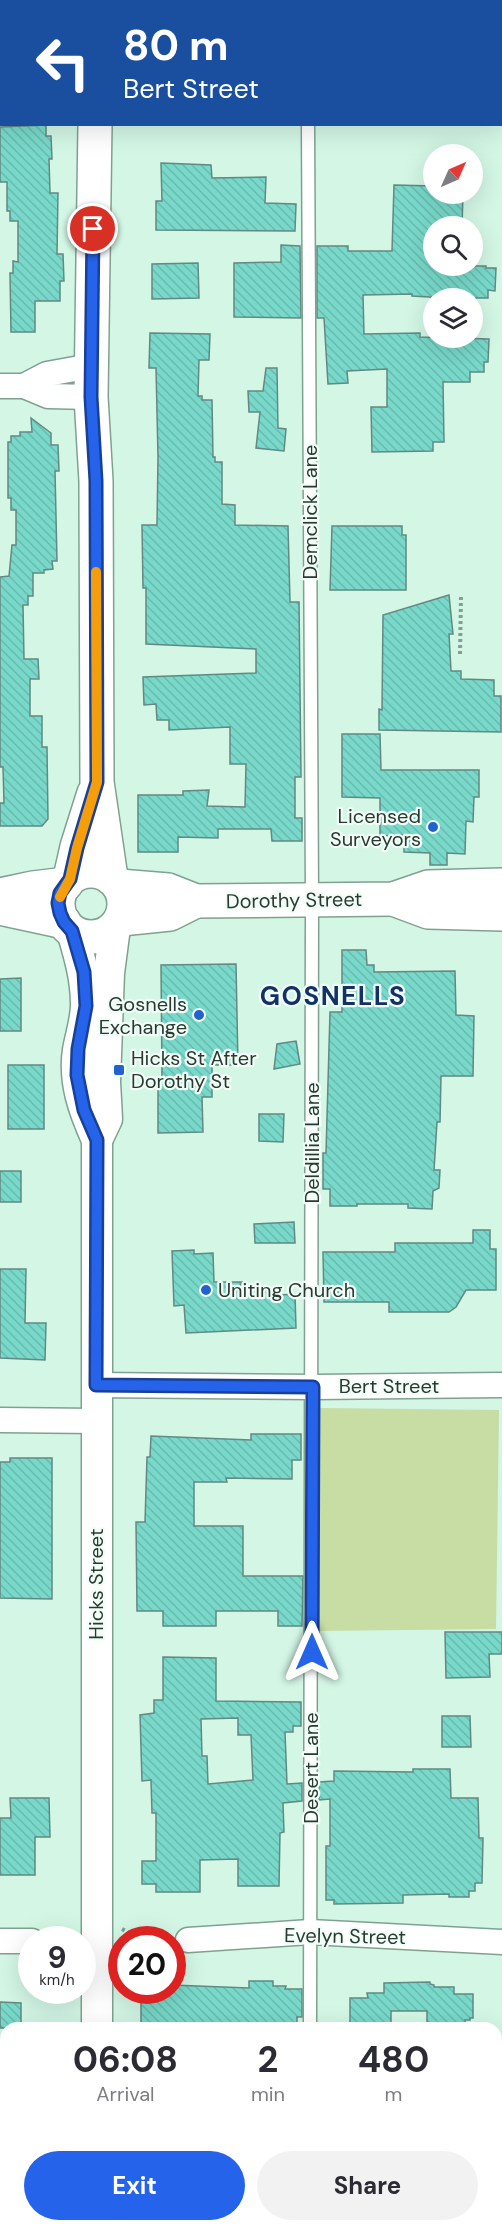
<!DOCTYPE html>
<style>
:root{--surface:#fff;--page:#f2f2f3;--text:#2b2b33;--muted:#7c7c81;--accent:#2563eb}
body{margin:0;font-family:"DM Sans",sans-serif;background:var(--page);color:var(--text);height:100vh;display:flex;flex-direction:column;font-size:22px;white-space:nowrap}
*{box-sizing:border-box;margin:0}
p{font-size:20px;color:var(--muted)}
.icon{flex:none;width:33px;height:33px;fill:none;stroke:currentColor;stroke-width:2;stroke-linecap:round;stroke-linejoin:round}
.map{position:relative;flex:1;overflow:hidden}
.side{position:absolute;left:0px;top:2022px;width:502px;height:210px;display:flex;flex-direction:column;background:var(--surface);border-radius:18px 18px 0 0;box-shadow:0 6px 24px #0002}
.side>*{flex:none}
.hud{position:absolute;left:0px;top:0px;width:502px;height:126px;box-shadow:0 6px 24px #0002;background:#1a4fa0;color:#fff;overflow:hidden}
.needle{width:39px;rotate:45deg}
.controls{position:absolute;left:423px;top:144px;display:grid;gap:12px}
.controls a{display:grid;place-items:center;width:60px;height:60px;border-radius:50%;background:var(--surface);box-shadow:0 6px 24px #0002;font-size:30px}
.speed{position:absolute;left:18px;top:1926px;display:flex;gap:12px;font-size:30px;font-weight:700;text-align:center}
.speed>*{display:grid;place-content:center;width:78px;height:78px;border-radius:50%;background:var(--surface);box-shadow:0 6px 24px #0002;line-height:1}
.speed small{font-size:15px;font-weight:400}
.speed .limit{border:9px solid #d22;background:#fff;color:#111}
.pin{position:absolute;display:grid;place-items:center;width:51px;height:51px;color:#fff;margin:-26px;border:3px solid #fff;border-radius:50%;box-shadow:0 2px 6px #0007}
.me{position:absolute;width:66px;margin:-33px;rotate:0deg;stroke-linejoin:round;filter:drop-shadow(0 0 4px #0008)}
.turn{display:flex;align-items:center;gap:21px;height:126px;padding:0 24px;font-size:27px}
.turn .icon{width:78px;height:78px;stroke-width:2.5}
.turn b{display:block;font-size:42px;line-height:51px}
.eta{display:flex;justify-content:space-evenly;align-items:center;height:102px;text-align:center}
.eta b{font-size:36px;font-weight:700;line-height:42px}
.button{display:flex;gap:12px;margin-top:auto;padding:12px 24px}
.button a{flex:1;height:69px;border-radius:36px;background:var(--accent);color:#fff;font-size:24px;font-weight:700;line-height:69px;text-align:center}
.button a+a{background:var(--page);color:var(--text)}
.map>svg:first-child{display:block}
.park{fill:#c7dda4}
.building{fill:url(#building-back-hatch);stroke:#628982;stroke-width:1.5;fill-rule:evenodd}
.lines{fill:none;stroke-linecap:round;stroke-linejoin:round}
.service-casing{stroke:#80a191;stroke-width:15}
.minor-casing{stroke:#80a191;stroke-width:27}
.tertiary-casing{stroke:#80a191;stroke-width:33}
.secondary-casing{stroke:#80a191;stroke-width:36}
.path{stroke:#859e91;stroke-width:4;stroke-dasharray:3 3;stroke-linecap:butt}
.service{stroke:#fff;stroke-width:12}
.minor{stroke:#fff;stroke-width:24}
.tertiary{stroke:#fff;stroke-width:30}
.secondary{stroke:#fff;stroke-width:33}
.route-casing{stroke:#184099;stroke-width:15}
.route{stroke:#2563eb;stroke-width:10}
.slow{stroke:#f59e0b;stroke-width:10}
.poi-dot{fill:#2362ce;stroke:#f0fef7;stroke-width:2}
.labels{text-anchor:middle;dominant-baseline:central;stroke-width:4.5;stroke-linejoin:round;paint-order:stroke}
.street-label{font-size:20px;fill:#2b3932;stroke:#f0fef7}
.poi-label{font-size:20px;fill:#2b3932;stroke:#f0fef7;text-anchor:end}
.district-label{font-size:26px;font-weight:bold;letter-spacing:1.5px;fill:#133166;stroke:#f0fef7}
</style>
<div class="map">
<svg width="502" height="2232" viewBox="0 0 502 2232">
<defs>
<pattern id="building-back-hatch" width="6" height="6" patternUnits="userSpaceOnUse" patternTransform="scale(1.5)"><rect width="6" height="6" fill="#78d9ca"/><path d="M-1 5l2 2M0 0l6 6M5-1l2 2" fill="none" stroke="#68bbae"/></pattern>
</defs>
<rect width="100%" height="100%" fill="#d3f6e5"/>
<path class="park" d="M320,1408L499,1410L496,1629L317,1631Z"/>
<g class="building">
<path d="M46,125V136H51L52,159H49L50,193H58L57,254H63L64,281H60V301H35V332H11L10,273H13V261L18,262V221H10V211H7V182H0V127Z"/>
<path d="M161,163L211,165L212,178L266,177L265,203L296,204L295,231L156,230V201H162Z"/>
<path d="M394,185L434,186V194H463L462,226H434V266H486V268H496L495,291L488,290V298H447L412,296V294L363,295L364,334L420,333V337L489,339L488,362H484V372H470V382H443L444,442H433V451L372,452L371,407H387V369L347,371L348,383L328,384L324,318H317V246H348V251H392Z"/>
<path d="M281,245L300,246L301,318L234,317V263L281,262Z"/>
<path d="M198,263L199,298L152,299V264Z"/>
<path d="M150,333L210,334L209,360H199L198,396H202V400H212L213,457H215V462H222V504L235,505V525L288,526L290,602H299L301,777H295V818H302V841H272L271,829H218V838L178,837V852H138V795H183V791L209,790L207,806L245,807L246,764H230V727L169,730V720H157L156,704L144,705L143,677L256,673V649L146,644V588H143L142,525H157L158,457L156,368H149Z"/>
<path d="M266,368H277L278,428L286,429L284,451L256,448L260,412H249L248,391H263Z"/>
<path d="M31,418L51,433V445H58L59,471H55L57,561H52L53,569L44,570V573H33V596H28V605H23L24,659H38L39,679H30V716H42V747H47L48,819L42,826H0V803H4L3,767H0V577L9,576L12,545H16V510H11V498H8V442H11V436H20V432H32Z"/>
<path d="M332,526H402V535H406V590H330Z"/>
<path d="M449,595L453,634H449L451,671H461V679L494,680V696H501V732L379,730V709L382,710L383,615Z"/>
<path d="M342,734H380L381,770H479V797H474L473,822L466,821L465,854L447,853V865H430V853L404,852V835L380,836V798L342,797Z"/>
<path d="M342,950H366L367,965H374V972L455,971L456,1015L474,1016L473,1076H441L440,1122H437L434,1170H440L439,1188L433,1191L432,1209L408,1208V1204H357V1206H330V1189H323V1153H326L330,1012H342Z"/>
<path d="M236,964L238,1065H212V1097H202L203,1132L158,1133V1078H162L161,965Z"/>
<path d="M21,978V1031H0V979Z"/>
<path d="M296,1041L300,1064L274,1069L277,1044Z"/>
<rect x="8" y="1065" width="36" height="64"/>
<path d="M259,1114H284L283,1142L259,1141Z"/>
<rect x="0" y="1171" width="21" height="31"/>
<path d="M294,1222L295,1243H255L254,1224Z"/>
<path d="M473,1230H490V1249H496V1290H466L456,1307L449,1312H389V1302H324L323,1252H395V1243H473Z"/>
<path d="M194,1250V1254L213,1253L214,1282H242L237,1292L281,1288L280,1295L295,1294L296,1328L186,1333L184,1305L174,1306L172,1251Z"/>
<path d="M0,1269H26L25,1323H46L45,1360L0,1358Z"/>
<path d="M251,1434H301V1460H292V1479L226,1478L227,1482H194V1526H243V1576H303L302,1626H278V1611H216V1626H163V1611H137L136,1522H145L147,1457H150L151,1436L251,1440Z"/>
<path d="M10,1458H52V1599L0,1598V1462H10Z"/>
<path d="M445,1632H502V1654H489L490,1677L446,1678Z"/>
<path d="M163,1657L216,1658V1701L301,1702V1726H293V1732H285L287,1784L302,1783V1801L283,1803L284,1832L280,1833L279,1886H238V1859L200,1860V1892H156V1884H142V1861H156V1813H152L151,1780L142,1781L140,1715L154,1713V1700H163ZM238,1718V1735H251L253,1780L208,1784L207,1756H202L201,1719Z"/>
<path d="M442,1716H470L471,1747H442Z"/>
<path d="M413,1769H450L451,1798H478L479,1838H483L482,1883H475V1891H469V1897H449V1894L403,1895V1903L334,1904V1900H326V1846H330V1799L319,1800V1782L334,1781V1771L413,1772Z"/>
<path d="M10,1798H49L50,1837H35V1875H0V1818H11Z"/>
<path d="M249,1981H273V1986H286L285,1989H302V2017H297V2028H141V1990H172V1985L249,1988Z"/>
<path d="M430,1982V1984L434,1985V1987H454V1994H473V2018H470V2020H465V2028H427V2011H391V2028H350V1998H368L367,1993H384V1983Z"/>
<path d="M0,2002L21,2003V2028H0Z"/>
</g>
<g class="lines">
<defs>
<g id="service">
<path d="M307,0V2"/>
<path d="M308,124L312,899L310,2028"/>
<path d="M310,2232V2226"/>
</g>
<g id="minor">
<path d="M0,386H24L48,396L91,397"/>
<path d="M24,386L47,374L91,366"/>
<path d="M96,1385L313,1387L502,1385"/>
<path d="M0,1420L96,1421"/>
<path d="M188,1940L310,1932L502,1942"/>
<path d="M0,1941H32"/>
</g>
<g id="tertiary">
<path d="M72,931C79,955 86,978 86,1004C86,1020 81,1034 78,1050C73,1082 84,1111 97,1140V2028"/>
<path d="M97,1140L107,1119L105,1082L109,973L115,927"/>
<path d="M96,2226V2232"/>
</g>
<g id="secondary">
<path d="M93,0V2"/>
<path d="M95,124L91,397L96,481L97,782L111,878"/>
<circle cx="91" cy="904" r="33"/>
<path d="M70,878L77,847L94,793"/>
<path d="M119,886L168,890L196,901L393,899L428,887L502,885"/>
<path d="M0,895L33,888L66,884"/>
<path d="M393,899L428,912L502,914"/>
<path d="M0,908L64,922"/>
<path d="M121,919L170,914L196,901"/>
</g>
</defs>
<use href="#service" class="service-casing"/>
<use href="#minor" class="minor-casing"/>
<use href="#tertiary" class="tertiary-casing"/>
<use href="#secondary" class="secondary-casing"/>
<g class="path">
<path d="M460,654L461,597"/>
<path d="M122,1929L143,1940"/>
</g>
<use href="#service" class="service"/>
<use href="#minor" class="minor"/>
<use href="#tertiary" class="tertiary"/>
<use href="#secondary" class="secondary"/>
</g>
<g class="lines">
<defs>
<path id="route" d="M93,229L91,397L96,481L97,782L77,848L70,879L60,893L58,903L60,913L64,922L72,931L84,972L86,1006L78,1049L77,1075L84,1110L97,1140L96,1385L313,1387L312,1652"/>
</defs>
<use href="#route" class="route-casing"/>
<use href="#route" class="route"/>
<path class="slow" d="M60,897L70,879L77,848L97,782L96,572"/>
</g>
<g class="poi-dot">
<circle cx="433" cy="827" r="6"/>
<circle cx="199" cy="1015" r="6"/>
<rect x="113" y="1064" width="12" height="12" rx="3"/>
<circle cx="206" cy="1290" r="6"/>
</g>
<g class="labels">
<g class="street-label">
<text transform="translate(310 512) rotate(-90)">Demclick Lane</text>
<text transform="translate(294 900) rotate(-1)">Dorothy Street</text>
<text transform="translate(312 1143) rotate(-90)">Deldillia Lane</text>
<text x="389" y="1386">Bert Street</text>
<text transform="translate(96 1584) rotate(-90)">Hicks Street</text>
<text transform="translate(311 1768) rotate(-90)">Desert Lane</text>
<text transform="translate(345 1936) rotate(1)">Evelyn Street</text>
</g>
<g class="poi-label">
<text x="421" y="816">Licensed<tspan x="421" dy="23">Surveyors</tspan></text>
<text x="187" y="1004">Gosnells<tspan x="187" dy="23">Exchange</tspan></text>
<text x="131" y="1058" text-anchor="start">Hicks St After<tspan x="131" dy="23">Dorothy St</tspan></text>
<text x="218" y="1290" text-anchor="start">Uniting Church</text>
</g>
<g class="district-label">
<text x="333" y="996">GOSNELLS</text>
</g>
</g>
</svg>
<div class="controls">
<a><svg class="needle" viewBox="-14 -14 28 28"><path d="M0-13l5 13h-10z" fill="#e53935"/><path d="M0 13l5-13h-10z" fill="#7c7c81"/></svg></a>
<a><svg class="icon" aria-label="search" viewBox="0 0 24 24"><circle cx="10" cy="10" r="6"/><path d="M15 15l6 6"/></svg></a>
<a><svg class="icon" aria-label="layers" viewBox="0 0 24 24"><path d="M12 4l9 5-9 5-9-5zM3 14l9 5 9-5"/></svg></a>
</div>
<div class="speed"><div>9<small>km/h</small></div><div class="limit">20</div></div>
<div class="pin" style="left:93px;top:229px;background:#d93025"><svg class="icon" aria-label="arrive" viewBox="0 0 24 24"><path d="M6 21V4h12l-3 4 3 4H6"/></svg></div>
<svg class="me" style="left:312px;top:1652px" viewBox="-20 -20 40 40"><path d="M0-17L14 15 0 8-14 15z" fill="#2563eb" stroke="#fff" stroke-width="4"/></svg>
<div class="hud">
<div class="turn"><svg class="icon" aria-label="left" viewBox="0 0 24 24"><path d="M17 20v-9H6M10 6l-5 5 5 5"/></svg><div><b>80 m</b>Bert Street</div></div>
</div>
<section class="side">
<div class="eta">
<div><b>06:08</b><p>Arrival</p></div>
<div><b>2</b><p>min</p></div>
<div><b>480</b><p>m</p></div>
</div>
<div class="button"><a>Exit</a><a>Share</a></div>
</section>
</div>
